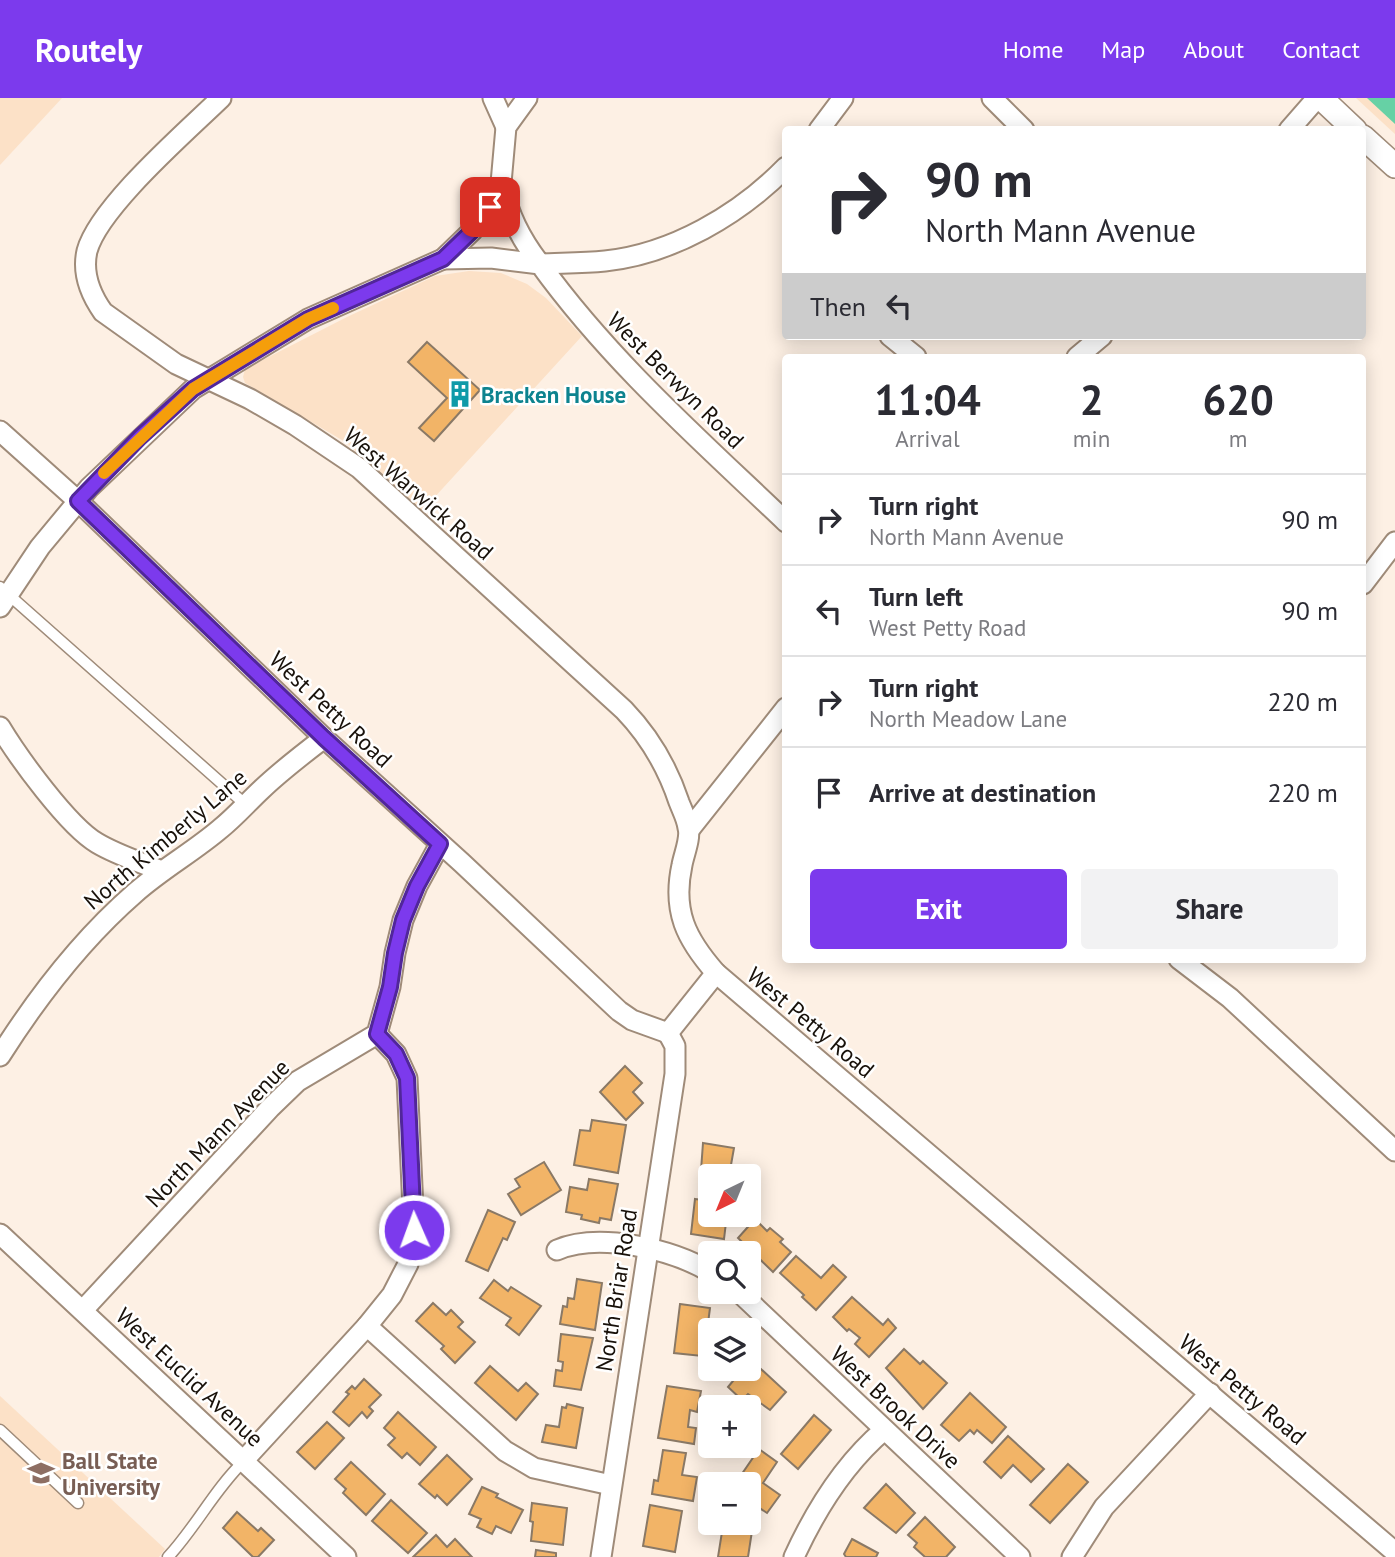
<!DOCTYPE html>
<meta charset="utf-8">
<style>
:root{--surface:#fff;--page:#f2f2f3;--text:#2b2b33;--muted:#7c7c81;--line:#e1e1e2;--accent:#7c3aed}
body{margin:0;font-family:"PT Sans",sans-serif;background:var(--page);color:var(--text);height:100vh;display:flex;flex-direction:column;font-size:26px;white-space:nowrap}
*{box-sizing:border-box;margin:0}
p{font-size:23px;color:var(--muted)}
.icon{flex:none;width:38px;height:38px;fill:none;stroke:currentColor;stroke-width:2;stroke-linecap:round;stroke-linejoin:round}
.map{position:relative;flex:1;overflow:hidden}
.drawer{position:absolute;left:782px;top:256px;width:584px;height:609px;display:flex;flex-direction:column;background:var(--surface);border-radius:7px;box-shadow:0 4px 18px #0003}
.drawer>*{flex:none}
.hud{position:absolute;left:782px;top:28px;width:584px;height:214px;border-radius:7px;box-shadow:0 4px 18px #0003;background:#fff;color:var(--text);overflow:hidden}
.needle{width:46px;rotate:223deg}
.fabs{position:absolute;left:698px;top:1066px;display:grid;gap:14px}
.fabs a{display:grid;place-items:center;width:63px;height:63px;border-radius:7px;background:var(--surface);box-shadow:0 4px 18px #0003;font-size:35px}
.pin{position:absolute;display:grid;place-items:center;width:60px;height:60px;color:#fff;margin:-30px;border-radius:14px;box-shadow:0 4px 10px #0006}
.me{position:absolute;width:77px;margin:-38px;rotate:358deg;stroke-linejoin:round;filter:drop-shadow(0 0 5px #0008)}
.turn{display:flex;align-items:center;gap:24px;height:147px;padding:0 28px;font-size:32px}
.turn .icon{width:91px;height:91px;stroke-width:2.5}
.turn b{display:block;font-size:49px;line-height:60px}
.then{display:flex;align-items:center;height:66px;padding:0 28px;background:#0003;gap:14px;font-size:26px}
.eta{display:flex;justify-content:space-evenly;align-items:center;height:119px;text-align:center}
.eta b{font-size:42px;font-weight:700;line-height:49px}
.cta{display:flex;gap:14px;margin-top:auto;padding:14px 28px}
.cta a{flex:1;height:80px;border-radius:7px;background:var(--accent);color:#fff;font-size:28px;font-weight:700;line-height:80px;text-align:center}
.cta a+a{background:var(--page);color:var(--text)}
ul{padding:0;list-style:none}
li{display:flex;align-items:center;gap:21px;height:91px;padding:0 28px;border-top:2px solid var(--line)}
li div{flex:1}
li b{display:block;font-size:26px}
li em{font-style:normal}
header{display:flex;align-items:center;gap:42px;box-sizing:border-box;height:98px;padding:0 35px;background:var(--accent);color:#fff}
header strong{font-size:33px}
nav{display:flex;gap:38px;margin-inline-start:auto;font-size:24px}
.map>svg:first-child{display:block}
.built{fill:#fce1c7}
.forest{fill:#66d1a5}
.building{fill:#f2b467;stroke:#8a7966;stroke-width:2}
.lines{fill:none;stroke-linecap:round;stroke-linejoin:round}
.service-casing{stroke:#9f8b79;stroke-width:13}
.minor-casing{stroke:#9f8b79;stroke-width:23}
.tertiary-casing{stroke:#9f8b79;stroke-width:26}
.service{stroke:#fff;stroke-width:10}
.minor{stroke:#fff;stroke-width:19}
.tertiary{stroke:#fff;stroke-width:23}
.route-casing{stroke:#51269a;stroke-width:18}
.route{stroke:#7c3aed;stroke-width:12}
.slow{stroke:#f59e0b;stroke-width:12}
.labels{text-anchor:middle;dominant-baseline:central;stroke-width:5;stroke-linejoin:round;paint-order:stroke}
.street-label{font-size:23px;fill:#18110a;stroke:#fff}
.culture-label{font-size:23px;font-weight:bold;fill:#0d838f;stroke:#fff;text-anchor:start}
.education-label{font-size:23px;font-weight:bold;fill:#785e54;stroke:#fff;text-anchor:start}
</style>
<header>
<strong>Routely</strong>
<nav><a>Home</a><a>Map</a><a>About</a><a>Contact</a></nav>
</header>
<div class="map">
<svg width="1395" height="1459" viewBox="0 0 1395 1459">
<rect width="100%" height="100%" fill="#fdf0e4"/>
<g class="built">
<path d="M0,0H62L0,67Z"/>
<path d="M1356,0H1395V36Z"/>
<path d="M469,173L501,175L527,186L546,200L582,238L422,413L347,345L245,285L243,279L245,271L347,219L435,178Z"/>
<path d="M0,1298L165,1451L159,1459H0Z"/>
</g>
<path class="forest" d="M1367,0H1395V26Z"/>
<g class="building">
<path d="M427,244L480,292L434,343L419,330L447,300L408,264Z"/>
<path d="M625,968L642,985L633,994L643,1005L626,1022L600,994Z"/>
<path d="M592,1022L626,1027L618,1075L574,1067L580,1032L590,1033Z"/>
<path d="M703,1045L734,1050L729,1078H710V1087L700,1086Z"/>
<path d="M544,1064L561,1092L521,1117L508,1096L520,1089L515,1081Z"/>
<path d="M589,1081L618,1086L611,1122L600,1120L599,1125L581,1121L582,1117L566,1114L570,1089L587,1092Z"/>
<path d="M695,1101L710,1103V1116H727L724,1141L691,1136Z"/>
<path d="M488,1112L515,1124L507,1142L503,1140L488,1173L466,1163Z"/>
<path d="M755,1121L767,1133L770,1130L783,1141L780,1144L791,1154L773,1174L738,1140Z"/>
<path d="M796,1158L821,1180L833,1167L846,1179L816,1212L802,1199L804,1197L780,1175Z"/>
<path d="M577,1181L602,1185L595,1232L560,1226L563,1208L567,1209L568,1200L574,1201Z"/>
<path d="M494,1182L508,1193L511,1189L541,1208L519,1237L506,1227L511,1220L480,1200Z"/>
<path d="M852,1199L883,1227L888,1221L896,1230L869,1259L855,1246L860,1240L849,1231L847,1233L833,1219Z"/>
<path d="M433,1205L446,1217L451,1212L463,1224L458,1229L475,1244L455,1265L441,1251L444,1248L416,1223Z"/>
<path d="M680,1206L710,1210L707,1233H700L699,1244H703L702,1258L674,1255Z"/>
<path d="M561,1236L593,1240L581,1292L554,1288L556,1272L562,1273L563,1264L558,1263Z"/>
<path d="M904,1251L920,1266L923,1263L947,1285L923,1311L886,1270Z"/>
<path d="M749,1260L786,1294L770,1312L748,1296L742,1302L728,1289L733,1283L720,1270H749Z"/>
<path d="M490,1268L518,1293L526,1285L538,1296L516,1322L475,1285Z"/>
<path d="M364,1281L381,1297L369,1309L373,1313L367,1320L362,1314L349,1328L333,1314L349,1296L346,1294L352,1288L355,1291Z"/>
<path d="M667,1288L701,1293L697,1314L690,1312L688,1329L696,1330L694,1346L658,1340Z"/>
<path d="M970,1295L1006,1329L992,1345L977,1332L974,1336L970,1332L959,1343L941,1327Z"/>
<path d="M567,1306L583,1310L576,1350L542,1344L546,1327L559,1329L562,1309L566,1310Z"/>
<path d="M398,1314L436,1349L420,1367L407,1355L402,1360L388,1347L395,1340L384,1330Z"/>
<path d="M814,1317L831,1332L798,1371L781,1356Z"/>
<path d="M327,1324L344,1340L315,1371L297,1354Z"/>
<path d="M1008,1338L1044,1371L1031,1384L1013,1367L1001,1380L984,1364Z"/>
<path d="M759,1351L777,1364L763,1385L780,1397L767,1415L749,1403V1386H735Z"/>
<path d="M663,1352L686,1355L682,1377L697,1379L693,1403L652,1396L654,1382L658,1383Z"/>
<path d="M447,1357L472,1381L447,1407L437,1397L435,1400L419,1386Z"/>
<path d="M351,1364L385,1396L366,1417L343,1395L346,1391L335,1381Z"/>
<path d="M1068,1366L1088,1384L1050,1425L1030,1407Z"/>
<path d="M886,1386L915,1415L896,1435L864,1410Z"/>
<path d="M482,1389L498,1396L496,1399L523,1412L511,1435L496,1428L492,1436L477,1429L481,1421L469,1416Z"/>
<path d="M391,1402L427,1435L408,1455L372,1423Z"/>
<path d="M532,1405L567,1410L563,1447L531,1443L533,1424L530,1423Z"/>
<path d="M650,1407L682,1413L675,1454L643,1448Z"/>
<path d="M237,1414L258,1433L261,1430L274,1442L258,1459H253L223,1430Z"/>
<path d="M925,1419L955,1449L946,1459H925L914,1449L917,1445L908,1437Z"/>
<path d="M749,1420H754L748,1459H718L722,1434H717L719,1424H749Z"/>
<path d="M436,1437L447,1449L455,1441L472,1459H413Z"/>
<path d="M852,1441L878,1455L876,1459H846L844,1456Z"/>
<path d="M536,1452L556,1455V1459H535Z"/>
</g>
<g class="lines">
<defs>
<g id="service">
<path d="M0,489L246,707"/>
<path d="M0,1332L78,1405"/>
<path d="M168,1459C196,1429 214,1392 244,1363"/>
</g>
<g id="minor">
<path d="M221,0C186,34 99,109 87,153C82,175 91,197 103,214L176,266L250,301L295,327L359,370L624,612C650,639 667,668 679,704C682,712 687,721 688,730C691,740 684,756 682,767C672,813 686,841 716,875L1395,1454"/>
<path d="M493,0L506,29"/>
<path d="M992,0L1024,32"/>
<path d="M819,32L843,0"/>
<path d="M1289,32L1317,0"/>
<path d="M501,85C509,117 520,140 540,166C562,165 584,165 605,163C672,156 739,117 786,69"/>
<path d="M443,161L491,160L540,166C610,263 700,342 786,424"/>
<path d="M890,238L916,259"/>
<path d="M1077,259L1102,238"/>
<path d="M0,333L78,403L324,640L462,765L619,913L632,922L668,935"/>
<path d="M1363,486L1395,444"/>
<path d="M0,509L40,449L89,390L193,291L308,221L443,161L472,133L490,109L501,85L506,29L527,0"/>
<path d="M0,629C18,659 68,728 97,745C117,757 140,764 162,773"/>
<path d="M689,732L786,610"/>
<path d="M1179,861L1230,900L1395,1053"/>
<path d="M668,935L716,875"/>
<path d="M0,958C38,898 81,842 135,795C162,771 193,754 220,731C235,719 248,704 262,691C282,672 303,656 324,640"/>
<path d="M0,1136L346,1459"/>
<path d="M557,1152C599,1134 672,1151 710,1174"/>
<path d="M739,1194L1020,1459"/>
<path d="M83,1212L270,1010L298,983L377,936L390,889L395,855L403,822L417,788L440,746"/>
<path d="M367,1228L505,1353L534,1370L611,1387"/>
<path d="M244,1362L367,1228L392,1197L408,1166L414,1132L407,980L396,956L377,936"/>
<path d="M601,1459L675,976V948L668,935"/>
<path d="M794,1459C816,1411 844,1366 884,1332"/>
<path d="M1072,1459L1104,1409L1210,1295"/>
</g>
<g id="tertiary">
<path d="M1321,0L1355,32"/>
<path d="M1363,39L1395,68"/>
</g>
</defs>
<use href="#service" class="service-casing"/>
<use href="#minor" class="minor-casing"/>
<use href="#tertiary" class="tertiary-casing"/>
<use href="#service" class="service"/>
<use href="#minor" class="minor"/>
<use href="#tertiary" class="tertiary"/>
</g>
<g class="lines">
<defs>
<path id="route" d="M414,1132L407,980L396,956L377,936L390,889L395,855L403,822L417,788L440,746L324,640L78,403L140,339L193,291L308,221L443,161L472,133L490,109"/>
</defs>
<use href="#route" class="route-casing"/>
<use href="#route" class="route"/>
<path class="slow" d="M104,375L193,291L308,221L333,210"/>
</g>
<defs>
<symbol id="building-bare" viewBox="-9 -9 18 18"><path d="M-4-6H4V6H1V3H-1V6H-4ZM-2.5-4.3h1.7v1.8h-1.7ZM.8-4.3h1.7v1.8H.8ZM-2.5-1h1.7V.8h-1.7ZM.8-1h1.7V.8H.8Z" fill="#0f9aa8" stroke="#fff" stroke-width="2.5" paint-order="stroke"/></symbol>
<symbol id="university-bare" viewBox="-9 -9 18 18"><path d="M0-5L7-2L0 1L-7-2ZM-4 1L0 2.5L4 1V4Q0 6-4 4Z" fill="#8d6e63" stroke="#fff" stroke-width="2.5" paint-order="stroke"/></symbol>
</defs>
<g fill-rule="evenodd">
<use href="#building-bare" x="441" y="277" width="38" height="38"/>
<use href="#university-bare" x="22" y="1356" width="38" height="38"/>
</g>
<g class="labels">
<g class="street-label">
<text transform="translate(676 282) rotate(45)">West Berwyn Road</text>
<text transform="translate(419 395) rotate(41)">West Warwick Road</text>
<text transform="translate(331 611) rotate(43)">West Petty Road</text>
<text transform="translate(165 741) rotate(-40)">North Kimberly Lane</text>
<text transform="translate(811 924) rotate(40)">West Petty Road</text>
<text transform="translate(217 1035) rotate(-46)">North Mann Avenue</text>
<text transform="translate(616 1192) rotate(-81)">North Briar Road</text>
<text transform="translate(190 1279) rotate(43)">West Euclid Avenue</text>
<text transform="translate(1243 1291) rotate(40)">West Petty Road</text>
<text transform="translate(896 1309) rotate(43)">West Brook Drive</text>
</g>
<g class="culture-label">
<text x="481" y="296">Bracken House</text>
</g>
<g class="education-label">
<text x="62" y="1362">Ball State<tspan x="62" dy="26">University</tspan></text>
</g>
</g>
</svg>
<div class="fabs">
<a><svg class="needle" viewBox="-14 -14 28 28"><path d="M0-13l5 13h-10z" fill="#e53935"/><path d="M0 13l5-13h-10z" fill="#7c7c81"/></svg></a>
<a><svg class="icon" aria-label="search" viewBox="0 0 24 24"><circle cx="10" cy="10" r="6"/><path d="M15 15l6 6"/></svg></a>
<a><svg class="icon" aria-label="layers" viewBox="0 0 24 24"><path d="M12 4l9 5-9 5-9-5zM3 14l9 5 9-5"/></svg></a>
<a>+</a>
<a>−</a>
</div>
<div class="pin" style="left:490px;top:109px;background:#d93025"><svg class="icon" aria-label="arrive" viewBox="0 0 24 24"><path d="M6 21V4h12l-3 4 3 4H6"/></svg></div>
<svg class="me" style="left:414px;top:1132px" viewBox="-20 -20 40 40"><circle r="17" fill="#7c3aed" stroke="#fff" stroke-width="3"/><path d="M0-11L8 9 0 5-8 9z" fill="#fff"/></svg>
<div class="hud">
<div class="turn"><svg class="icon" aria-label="right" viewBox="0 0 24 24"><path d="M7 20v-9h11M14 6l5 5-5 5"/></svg><div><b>90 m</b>North Mann Avenue</div></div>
<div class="then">Then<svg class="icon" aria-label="left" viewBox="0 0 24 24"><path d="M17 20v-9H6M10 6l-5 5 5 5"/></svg></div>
</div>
<section class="drawer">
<div class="eta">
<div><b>11:04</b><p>Arrival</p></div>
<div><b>2</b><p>min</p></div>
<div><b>620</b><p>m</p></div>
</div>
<ul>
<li><svg class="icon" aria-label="right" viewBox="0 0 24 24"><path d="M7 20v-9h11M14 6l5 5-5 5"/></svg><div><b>Turn right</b><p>North Mann Avenue</p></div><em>90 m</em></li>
<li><svg class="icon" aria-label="left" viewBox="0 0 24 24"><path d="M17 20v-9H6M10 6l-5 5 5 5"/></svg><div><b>Turn left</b><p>West Petty Road</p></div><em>90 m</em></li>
<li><svg class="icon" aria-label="right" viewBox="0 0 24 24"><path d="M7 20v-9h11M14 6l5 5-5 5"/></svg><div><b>Turn right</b><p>North Meadow Lane</p></div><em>220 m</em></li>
<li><svg class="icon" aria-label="arrive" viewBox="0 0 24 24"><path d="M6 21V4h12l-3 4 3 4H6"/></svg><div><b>Arrive at destination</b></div><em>220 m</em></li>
</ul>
<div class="cta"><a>Exit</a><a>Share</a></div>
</section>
</div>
